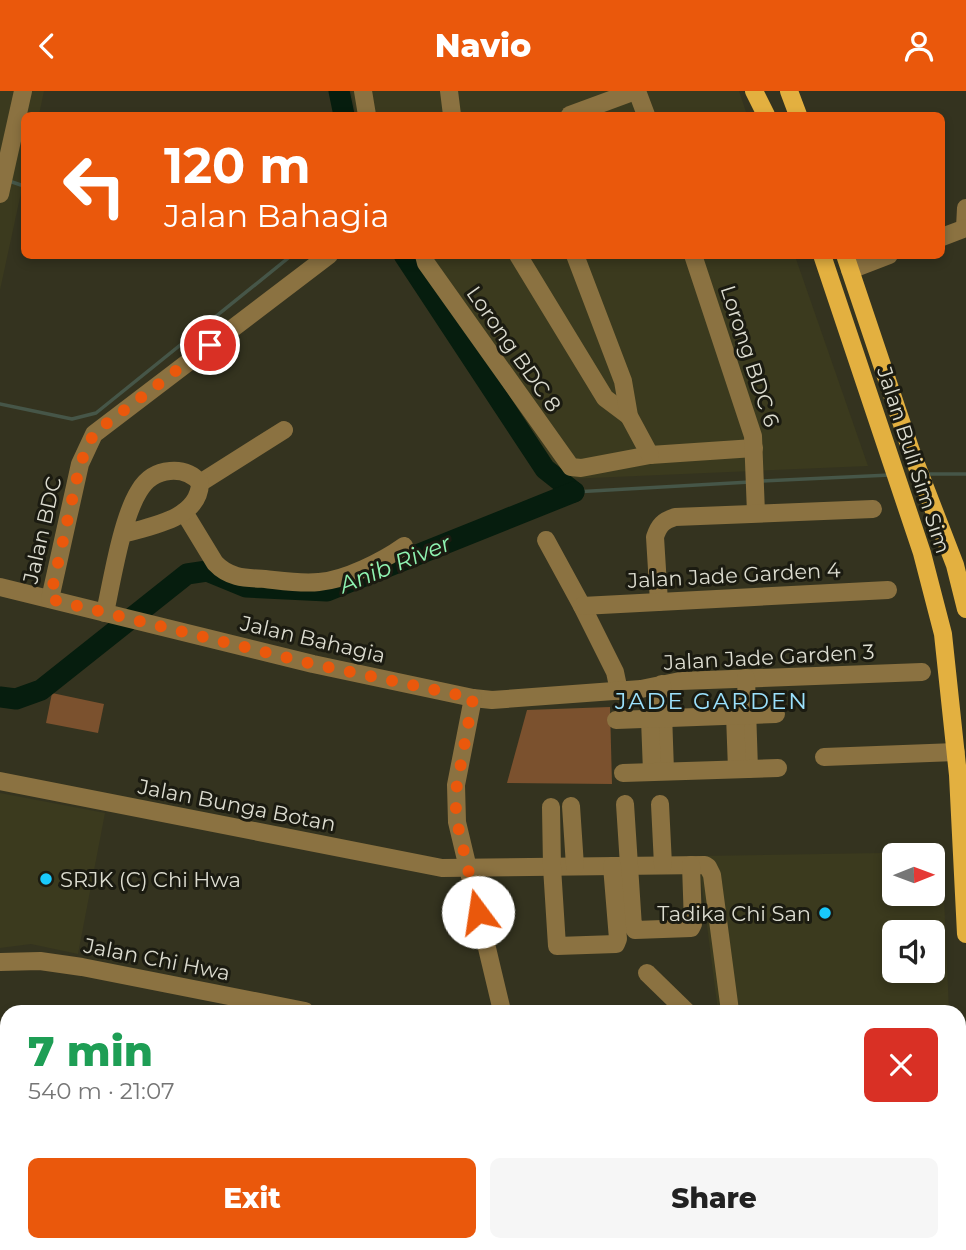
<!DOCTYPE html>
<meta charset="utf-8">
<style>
:root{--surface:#fff;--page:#f6f6f6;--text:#222;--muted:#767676;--accent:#ea580c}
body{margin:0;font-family:Montserrat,sans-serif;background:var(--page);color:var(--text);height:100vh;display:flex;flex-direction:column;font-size:26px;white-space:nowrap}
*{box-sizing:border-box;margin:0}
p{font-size:23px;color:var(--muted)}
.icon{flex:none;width:38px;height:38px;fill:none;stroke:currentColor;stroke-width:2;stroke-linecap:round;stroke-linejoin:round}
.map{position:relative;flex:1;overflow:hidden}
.panel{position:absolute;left:0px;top:914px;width:966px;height:247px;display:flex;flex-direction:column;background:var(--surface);border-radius:21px 21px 0 0;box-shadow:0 4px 10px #0003}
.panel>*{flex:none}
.guide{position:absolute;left:21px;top:21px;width:924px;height:147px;border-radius:10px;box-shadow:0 4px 10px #0003;background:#ea580c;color:#fff;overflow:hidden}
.needle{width:46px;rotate:89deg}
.controls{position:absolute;left:882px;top:752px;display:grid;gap:14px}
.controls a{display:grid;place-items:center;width:63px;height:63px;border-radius:10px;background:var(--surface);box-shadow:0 4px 10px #0003;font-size:35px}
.pin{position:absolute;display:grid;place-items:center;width:60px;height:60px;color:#fff;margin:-30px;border:4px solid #fff;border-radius:50%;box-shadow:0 2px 7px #0007}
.me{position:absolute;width:77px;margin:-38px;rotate:346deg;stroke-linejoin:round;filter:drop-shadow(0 0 5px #0008)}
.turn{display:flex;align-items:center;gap:24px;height:147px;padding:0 28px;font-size:32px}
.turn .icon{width:91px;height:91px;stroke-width:2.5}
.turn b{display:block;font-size:49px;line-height:60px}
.round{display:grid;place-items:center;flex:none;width:74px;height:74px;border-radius:10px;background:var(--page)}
.overview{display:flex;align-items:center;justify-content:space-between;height:119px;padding:0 28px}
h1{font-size:42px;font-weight:800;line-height:52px;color:#1e9e55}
.action{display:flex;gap:14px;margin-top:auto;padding:14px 28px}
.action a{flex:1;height:80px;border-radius:10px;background:var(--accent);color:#fff;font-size:28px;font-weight:800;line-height:80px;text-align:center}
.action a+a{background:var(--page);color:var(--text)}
header{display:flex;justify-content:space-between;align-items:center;height:91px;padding:0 28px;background:var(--accent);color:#fff;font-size:32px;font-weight:800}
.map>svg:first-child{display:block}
.built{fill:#3b3a1e;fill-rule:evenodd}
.green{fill:#7b512e}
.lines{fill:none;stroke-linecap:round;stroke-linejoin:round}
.stream{stroke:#465648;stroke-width:3.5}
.river{stroke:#061d0e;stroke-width:21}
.minor{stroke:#8b7241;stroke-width:18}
.major{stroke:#e3b040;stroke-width:18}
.route{stroke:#ea580c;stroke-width:12;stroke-dasharray:0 21.6}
.poi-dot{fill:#19cafc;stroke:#1b1b11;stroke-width:2.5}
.labels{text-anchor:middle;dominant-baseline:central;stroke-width:6;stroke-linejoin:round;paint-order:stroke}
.street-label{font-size:21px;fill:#dcdcd0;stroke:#1b1b11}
.poi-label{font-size:21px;fill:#dcdcd0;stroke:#1b1b11;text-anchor:start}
.water-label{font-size:23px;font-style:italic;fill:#8ff4b2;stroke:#1b1b11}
.neighbourhood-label{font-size:23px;letter-spacing:2px;fill:#9be1fd;stroke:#1b1b11}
</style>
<header><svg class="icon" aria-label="back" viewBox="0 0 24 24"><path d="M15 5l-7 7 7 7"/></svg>Navio<svg class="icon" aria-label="person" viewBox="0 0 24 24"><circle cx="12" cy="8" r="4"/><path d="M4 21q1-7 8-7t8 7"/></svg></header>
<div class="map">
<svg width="966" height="1159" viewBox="0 0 966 1159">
<rect width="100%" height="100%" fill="#34331f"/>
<g class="built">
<path d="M0,0H44L39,24H24V88L0,199Z"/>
<path d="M351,0H739L747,24H356Z"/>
<path d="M415,165H795L868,375L568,388L549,374Z"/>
<path d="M0,702L105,722L78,863L31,853L0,857Z"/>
<path d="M942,761L949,920H718L698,765ZM894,765H933V803H894ZM894,842H933V880H894Z"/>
</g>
<g class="green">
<path d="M52,602L104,613L98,642L46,632Z"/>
<path d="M610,616L612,693L507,692L527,619Z"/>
</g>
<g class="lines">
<g class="stream">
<path d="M9,90L24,95"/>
<path d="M0,313L72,328L96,322L292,164"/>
<path d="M926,383H966"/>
<path d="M761,390L890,384"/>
<path d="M574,401L750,391"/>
<path d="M0,973L7,968"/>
</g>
<g class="river">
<path d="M339,0L344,24"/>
<path d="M404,164L545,378L574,401"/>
<path d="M0,606L16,608L41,599L187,483L207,480L246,496L327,500L574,401"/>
</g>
<g class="minor">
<path d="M363,0L367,24"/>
<path d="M449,0L452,24"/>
<path d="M637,0L646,24"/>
<path d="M570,24L635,0"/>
<path d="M0,103L23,0"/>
<path d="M965,137L966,117"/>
<path d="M942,146L966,137"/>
<path d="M424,164L426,172L571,376L581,377L650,364L754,357"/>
<path d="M518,164L605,307L629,325"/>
<path d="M575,164L623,290L629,325L650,364"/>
<path d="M693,164L753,345L756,422"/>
<path d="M850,179L889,164"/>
<path d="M200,392L284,339"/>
<path d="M184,421L215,472C229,487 245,487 265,488C283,490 302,493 319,491C345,489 383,470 404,455"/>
<path d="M546,449L582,515L615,581L619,600"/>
<path d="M0,496L313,573L473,607L492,609L641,598L680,590L922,581"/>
<path d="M50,508L80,373L94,343L329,164"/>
<path d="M659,511L655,446C659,434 663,430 675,426L873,418"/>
<path d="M582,515L888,499"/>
<path d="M105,522C112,489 122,427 139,400C146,388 157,381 170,380C182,379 192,382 200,392C199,428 151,435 123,443"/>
<path d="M746,587L749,678"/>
<path d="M662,593L665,680"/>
<path d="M473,607L456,694L457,731L502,920"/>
<path d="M735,624L737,678"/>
<path d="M650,628L652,681"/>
<path d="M616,629L776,623"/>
<path d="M824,666L956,661"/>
<path d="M623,682L778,677"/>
<path d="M0,690L442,777L705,774L708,776L712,784L730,920"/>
<path d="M625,713L633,836L635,839L691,837L693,833L691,774"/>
<path d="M660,713L663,774"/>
<path d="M571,715L575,775"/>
<path d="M551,716L552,776L557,855L616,853L618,848L612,775"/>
<path d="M0,871L40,870L82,876L305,920"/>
<path d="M647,882L686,920"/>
<path d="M959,1055L966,1056"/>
<path d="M402,1153L411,1159"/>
<path d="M556,1153L557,1159"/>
<path d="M664,1153L680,1159"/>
<path d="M48,1159L86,1153"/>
<path d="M351,1159L355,1153"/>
</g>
<g class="major">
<path d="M754,0L766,24"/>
<path d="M789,0L798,24"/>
<path d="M822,164L922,462L943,543L958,684L966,843"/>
<path d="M845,164L911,360L955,474L966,518"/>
<path d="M959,1027L966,1016"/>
<path d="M959,1070L966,1083"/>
</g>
</g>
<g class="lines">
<path class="route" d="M210,254L94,342L80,373L50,508L313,573L473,607L455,705L457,731L478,821"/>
</g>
<g class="poi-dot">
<circle cx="46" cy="788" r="7"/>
<circle cx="825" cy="822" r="7"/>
</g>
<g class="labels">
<g class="street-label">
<text transform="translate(514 258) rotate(55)">Lorong BDC 8</text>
<text transform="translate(750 265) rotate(72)">Lorong BDC 6</text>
<text transform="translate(914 369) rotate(72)">Jalan Buli Sim Sim</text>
<text transform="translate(42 439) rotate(-77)">Jalan BDC</text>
<text transform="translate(734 484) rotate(-3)">Jalan Jade Garden 4</text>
<text transform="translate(313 548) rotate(13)">Jalan Bahagia</text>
<text transform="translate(769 566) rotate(-3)">Jalan Jade Garden 3</text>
<text transform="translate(237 714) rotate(11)">Jalan Bunga Botan</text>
<text transform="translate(157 868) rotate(11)">Jalan Chi Hwa</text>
</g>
<g class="poi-label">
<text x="60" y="788">SRJK (C) Chi Hwa</text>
<text x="811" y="822" text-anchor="end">Tadika Chi San</text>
</g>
<g class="water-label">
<text transform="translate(395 473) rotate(-22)">Anib River</text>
</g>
<g class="neighbourhood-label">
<text x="712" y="610">JADE GARDEN</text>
</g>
</g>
</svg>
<div class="controls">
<a><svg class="needle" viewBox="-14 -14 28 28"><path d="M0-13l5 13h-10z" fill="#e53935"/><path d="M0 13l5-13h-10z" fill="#767676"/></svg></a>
<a><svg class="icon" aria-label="sound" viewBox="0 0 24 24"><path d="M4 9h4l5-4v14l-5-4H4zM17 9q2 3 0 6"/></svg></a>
</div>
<div class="pin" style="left:210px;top:254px;background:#d93025"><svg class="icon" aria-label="arrive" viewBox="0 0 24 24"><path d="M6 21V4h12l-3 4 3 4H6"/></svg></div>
<svg class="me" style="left:478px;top:821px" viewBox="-20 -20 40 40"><circle r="19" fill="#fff"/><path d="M0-13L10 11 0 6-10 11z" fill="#ea580c"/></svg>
<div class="guide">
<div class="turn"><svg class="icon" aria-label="left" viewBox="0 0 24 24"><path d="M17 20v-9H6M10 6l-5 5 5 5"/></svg><div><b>120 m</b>Jalan Bahagia</div></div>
</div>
<section class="panel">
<div class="overview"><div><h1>7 min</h1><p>540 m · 21:07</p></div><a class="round" style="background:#d93025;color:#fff"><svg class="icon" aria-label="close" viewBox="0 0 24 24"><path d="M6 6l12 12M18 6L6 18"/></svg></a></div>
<div class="action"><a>Exit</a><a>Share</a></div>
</section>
</div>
